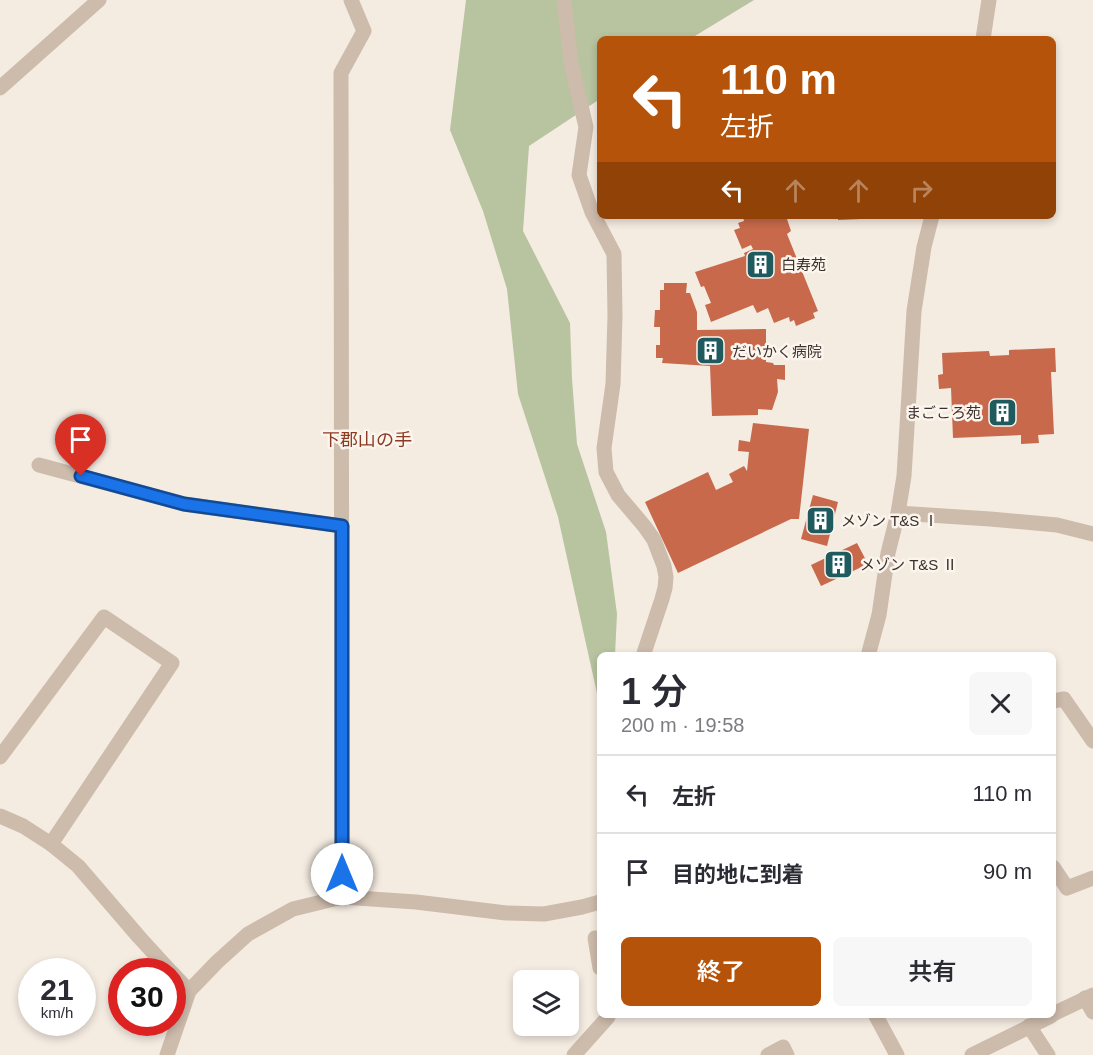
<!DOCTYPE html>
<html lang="ja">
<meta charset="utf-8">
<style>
:root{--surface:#fff;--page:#f7f7f7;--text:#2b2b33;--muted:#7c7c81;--line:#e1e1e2;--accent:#b45309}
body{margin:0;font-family:Arial,"Noto Sans JP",sans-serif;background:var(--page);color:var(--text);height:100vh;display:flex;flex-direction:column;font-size:22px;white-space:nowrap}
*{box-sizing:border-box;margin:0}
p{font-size:20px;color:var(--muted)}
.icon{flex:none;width:33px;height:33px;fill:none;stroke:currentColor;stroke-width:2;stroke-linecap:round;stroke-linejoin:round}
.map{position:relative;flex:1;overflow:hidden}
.details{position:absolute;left:597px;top:652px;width:459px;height:366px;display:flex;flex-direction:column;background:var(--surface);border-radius:9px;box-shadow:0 3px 9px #0003}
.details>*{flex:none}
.guide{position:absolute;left:597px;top:36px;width:459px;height:183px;border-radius:9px;box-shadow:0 3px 9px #0003;background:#b45309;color:#fff;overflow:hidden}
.fabs{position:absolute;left:513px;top:970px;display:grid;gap:12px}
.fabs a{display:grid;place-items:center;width:66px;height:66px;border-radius:9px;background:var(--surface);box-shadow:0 3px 9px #0003;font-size:30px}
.speed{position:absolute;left:18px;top:958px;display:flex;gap:12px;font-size:30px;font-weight:700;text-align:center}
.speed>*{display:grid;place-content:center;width:78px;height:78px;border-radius:50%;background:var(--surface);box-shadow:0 3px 9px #0003;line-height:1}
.speed small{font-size:15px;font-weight:400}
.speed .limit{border:9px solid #d22;background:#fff;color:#111}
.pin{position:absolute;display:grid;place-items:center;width:51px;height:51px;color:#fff;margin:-62px -26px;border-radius:50% 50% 50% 0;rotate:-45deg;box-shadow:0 0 6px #0007}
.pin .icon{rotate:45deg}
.me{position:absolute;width:66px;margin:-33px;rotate:0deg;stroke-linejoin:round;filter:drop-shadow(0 0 4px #0008)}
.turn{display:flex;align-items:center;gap:21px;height:126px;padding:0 24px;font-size:27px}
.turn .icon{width:78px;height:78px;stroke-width:2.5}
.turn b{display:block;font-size:42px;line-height:51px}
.lanes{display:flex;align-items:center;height:57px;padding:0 24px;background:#0003;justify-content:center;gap:30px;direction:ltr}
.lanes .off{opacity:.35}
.round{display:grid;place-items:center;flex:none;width:63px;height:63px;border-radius:9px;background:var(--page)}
.summary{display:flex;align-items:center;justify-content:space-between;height:102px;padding:0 24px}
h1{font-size:36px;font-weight:600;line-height:45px}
.cta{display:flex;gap:12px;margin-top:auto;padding:12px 24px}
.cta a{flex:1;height:69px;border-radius:9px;background:var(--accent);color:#fff;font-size:24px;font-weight:600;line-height:69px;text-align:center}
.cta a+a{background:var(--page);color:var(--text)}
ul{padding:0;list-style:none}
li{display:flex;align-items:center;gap:18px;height:78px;padding:0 24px;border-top:2px solid var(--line)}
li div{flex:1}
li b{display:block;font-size:22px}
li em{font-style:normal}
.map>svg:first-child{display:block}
.green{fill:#b8c4a0}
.building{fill:#c8694b}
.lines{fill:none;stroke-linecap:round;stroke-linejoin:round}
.minor{stroke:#cdbbac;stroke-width:15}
.route-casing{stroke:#114b97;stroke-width:15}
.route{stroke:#1a73e8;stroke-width:10}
.labels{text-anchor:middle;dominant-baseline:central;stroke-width:5;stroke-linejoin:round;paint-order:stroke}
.poi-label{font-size:15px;fill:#3b302b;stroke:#fbf5ee;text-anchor:start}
.quarter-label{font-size:18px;fill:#8c3b22;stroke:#fbf5ee}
</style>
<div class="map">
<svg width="1093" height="1055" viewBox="0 0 1093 1055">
<rect width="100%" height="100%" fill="#f4ebe1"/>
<path class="green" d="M466,0H754L690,39H600V99L529,146L523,231L570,323L572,379L577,444L606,532L617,614L615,655L600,656V707L558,517L518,394L507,289L483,211L450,130Z"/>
<g class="building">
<path d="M745,216H786L791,231L787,234L818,311L813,313L815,318L796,326L794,320L790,322L789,317L774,323L768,308L757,313L753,305L711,322L705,305L711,303L704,286L701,287L695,272L745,256L744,253L753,249L751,245L742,249L734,230L740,228L738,223L744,221L743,217Z"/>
<path d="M838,216H884V218L838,220Z"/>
<path d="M664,283H687L686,293H690L697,312V330L766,329V362L773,363L774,365H785V380L777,379L778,392L772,410L758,409V415L712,416L710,366L662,363L663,358H656V345H660V327H654L655,310H660V290H664Z"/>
<path d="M1055,348L1056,372H1051L1054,434L1038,435L1039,443L1021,444V435L953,438L951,388L939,389L938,375L943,374L942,353L989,351L990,356L1009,355V350Z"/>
<path d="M753,423L809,429L799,519H791L678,573L645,502L708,472L716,490L733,482L729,474L744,466L747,471L749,452L738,451L739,440L750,442Z"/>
<path d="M813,495L838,502L827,546L801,539Z"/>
<path d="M857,543L868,564L821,586L811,565Z"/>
</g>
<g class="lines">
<g class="minor">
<path d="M564,0L571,63L586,127L579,175L592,212L614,254L615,316L613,384L604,448L606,472L618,495L645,527L654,540L664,566L666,577L665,588L662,599L643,656"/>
<path d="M983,39L989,0"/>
<path d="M0,88L99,0"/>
<path d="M39,465L184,504L342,526"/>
<path d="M898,513L990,519L1057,525L1093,534"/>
<path d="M868,656L879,615L888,553L898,513L904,476L914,311L924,247L932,216"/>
<path d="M1053,701L1064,699L1093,741"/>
<path d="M0,757L104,617L172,663L51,844"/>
<path d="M0,816L23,826L51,844L78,866L139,937L171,972"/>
<path d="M1053,867L1067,888L1093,878"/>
<path d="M342,897L341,73L364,31L351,0"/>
<path d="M595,938L600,968"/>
<path d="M189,991L217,962L248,934L293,909L342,897L416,902L506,913L544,914L582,907L600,902"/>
<path d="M1085,998L1093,1012"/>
<path d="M1053,1014L1093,995"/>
<path d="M876,1016L897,1055"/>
<path d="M1029,1026L1048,1055"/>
<path d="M167,1055L189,991L172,973"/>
<path d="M574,1055L608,1017V1016"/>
<path d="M768,1055L783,1047L787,1055"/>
<path d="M972,1055L1051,1016"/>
</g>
</g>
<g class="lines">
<defs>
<path id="route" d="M81,476L184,504L342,526V874"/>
</defs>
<use href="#route" class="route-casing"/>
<use href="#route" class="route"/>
</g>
<defs>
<symbol id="building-square" viewBox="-11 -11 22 22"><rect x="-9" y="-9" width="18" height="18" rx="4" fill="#1f5a5e" stroke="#fbf5ee"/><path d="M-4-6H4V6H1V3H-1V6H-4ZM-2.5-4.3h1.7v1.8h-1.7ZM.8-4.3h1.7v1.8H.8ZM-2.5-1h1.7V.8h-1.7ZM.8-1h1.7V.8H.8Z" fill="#fff"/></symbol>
</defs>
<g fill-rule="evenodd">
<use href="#building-square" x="744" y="248" width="33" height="33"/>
<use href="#building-square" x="694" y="334" width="33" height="33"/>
<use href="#building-square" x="986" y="396" width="33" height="33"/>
<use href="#building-square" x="804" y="504" width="33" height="33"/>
<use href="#building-square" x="822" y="548" width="33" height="33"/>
</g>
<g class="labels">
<g class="poi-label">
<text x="781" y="264">白寿苑</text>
<text x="732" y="351">だいかく病院</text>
<text x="981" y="412" text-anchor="end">まごころ苑</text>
<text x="841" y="520">メゾン T&amp;S Ⅰ</text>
<text x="860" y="564">メゾン T&amp;S Ⅱ</text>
</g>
<g class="quarter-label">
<text x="367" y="440">下郡山の手</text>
</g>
</g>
</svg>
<div class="fabs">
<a><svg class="icon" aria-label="layers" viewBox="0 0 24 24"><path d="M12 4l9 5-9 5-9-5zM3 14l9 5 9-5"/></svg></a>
</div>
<div class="speed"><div>21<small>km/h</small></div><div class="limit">30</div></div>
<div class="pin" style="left:81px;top:476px;background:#d93025"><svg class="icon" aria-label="arrive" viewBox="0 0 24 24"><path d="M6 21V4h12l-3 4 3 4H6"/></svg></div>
<svg class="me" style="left:342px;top:874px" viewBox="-20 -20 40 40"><circle r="19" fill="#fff"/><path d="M0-13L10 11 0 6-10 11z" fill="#1a73e8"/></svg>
<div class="guide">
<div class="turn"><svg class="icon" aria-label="left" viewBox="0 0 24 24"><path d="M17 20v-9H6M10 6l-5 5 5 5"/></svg><div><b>110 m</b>左折</div></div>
<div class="lanes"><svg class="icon" aria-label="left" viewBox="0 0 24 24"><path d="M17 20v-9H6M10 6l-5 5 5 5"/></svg><svg class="icon off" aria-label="ahead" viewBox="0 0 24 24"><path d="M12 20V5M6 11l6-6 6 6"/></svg><svg class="icon off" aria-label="ahead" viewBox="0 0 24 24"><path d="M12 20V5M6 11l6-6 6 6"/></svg><svg class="icon off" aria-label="right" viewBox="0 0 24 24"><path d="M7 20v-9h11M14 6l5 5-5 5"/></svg></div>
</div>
<section class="details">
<div class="summary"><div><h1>1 分</h1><p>200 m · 19:58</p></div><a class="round"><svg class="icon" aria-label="close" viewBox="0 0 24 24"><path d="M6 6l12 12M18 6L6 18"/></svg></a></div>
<ul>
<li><svg class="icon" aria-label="left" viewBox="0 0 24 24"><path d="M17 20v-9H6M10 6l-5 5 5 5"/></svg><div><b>左折</b></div><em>110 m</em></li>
<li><svg class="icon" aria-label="arrive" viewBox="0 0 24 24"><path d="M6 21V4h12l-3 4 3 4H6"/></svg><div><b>目的地に到着</b></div><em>90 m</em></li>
</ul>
<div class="cta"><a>終了</a><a>共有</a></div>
</section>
</div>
